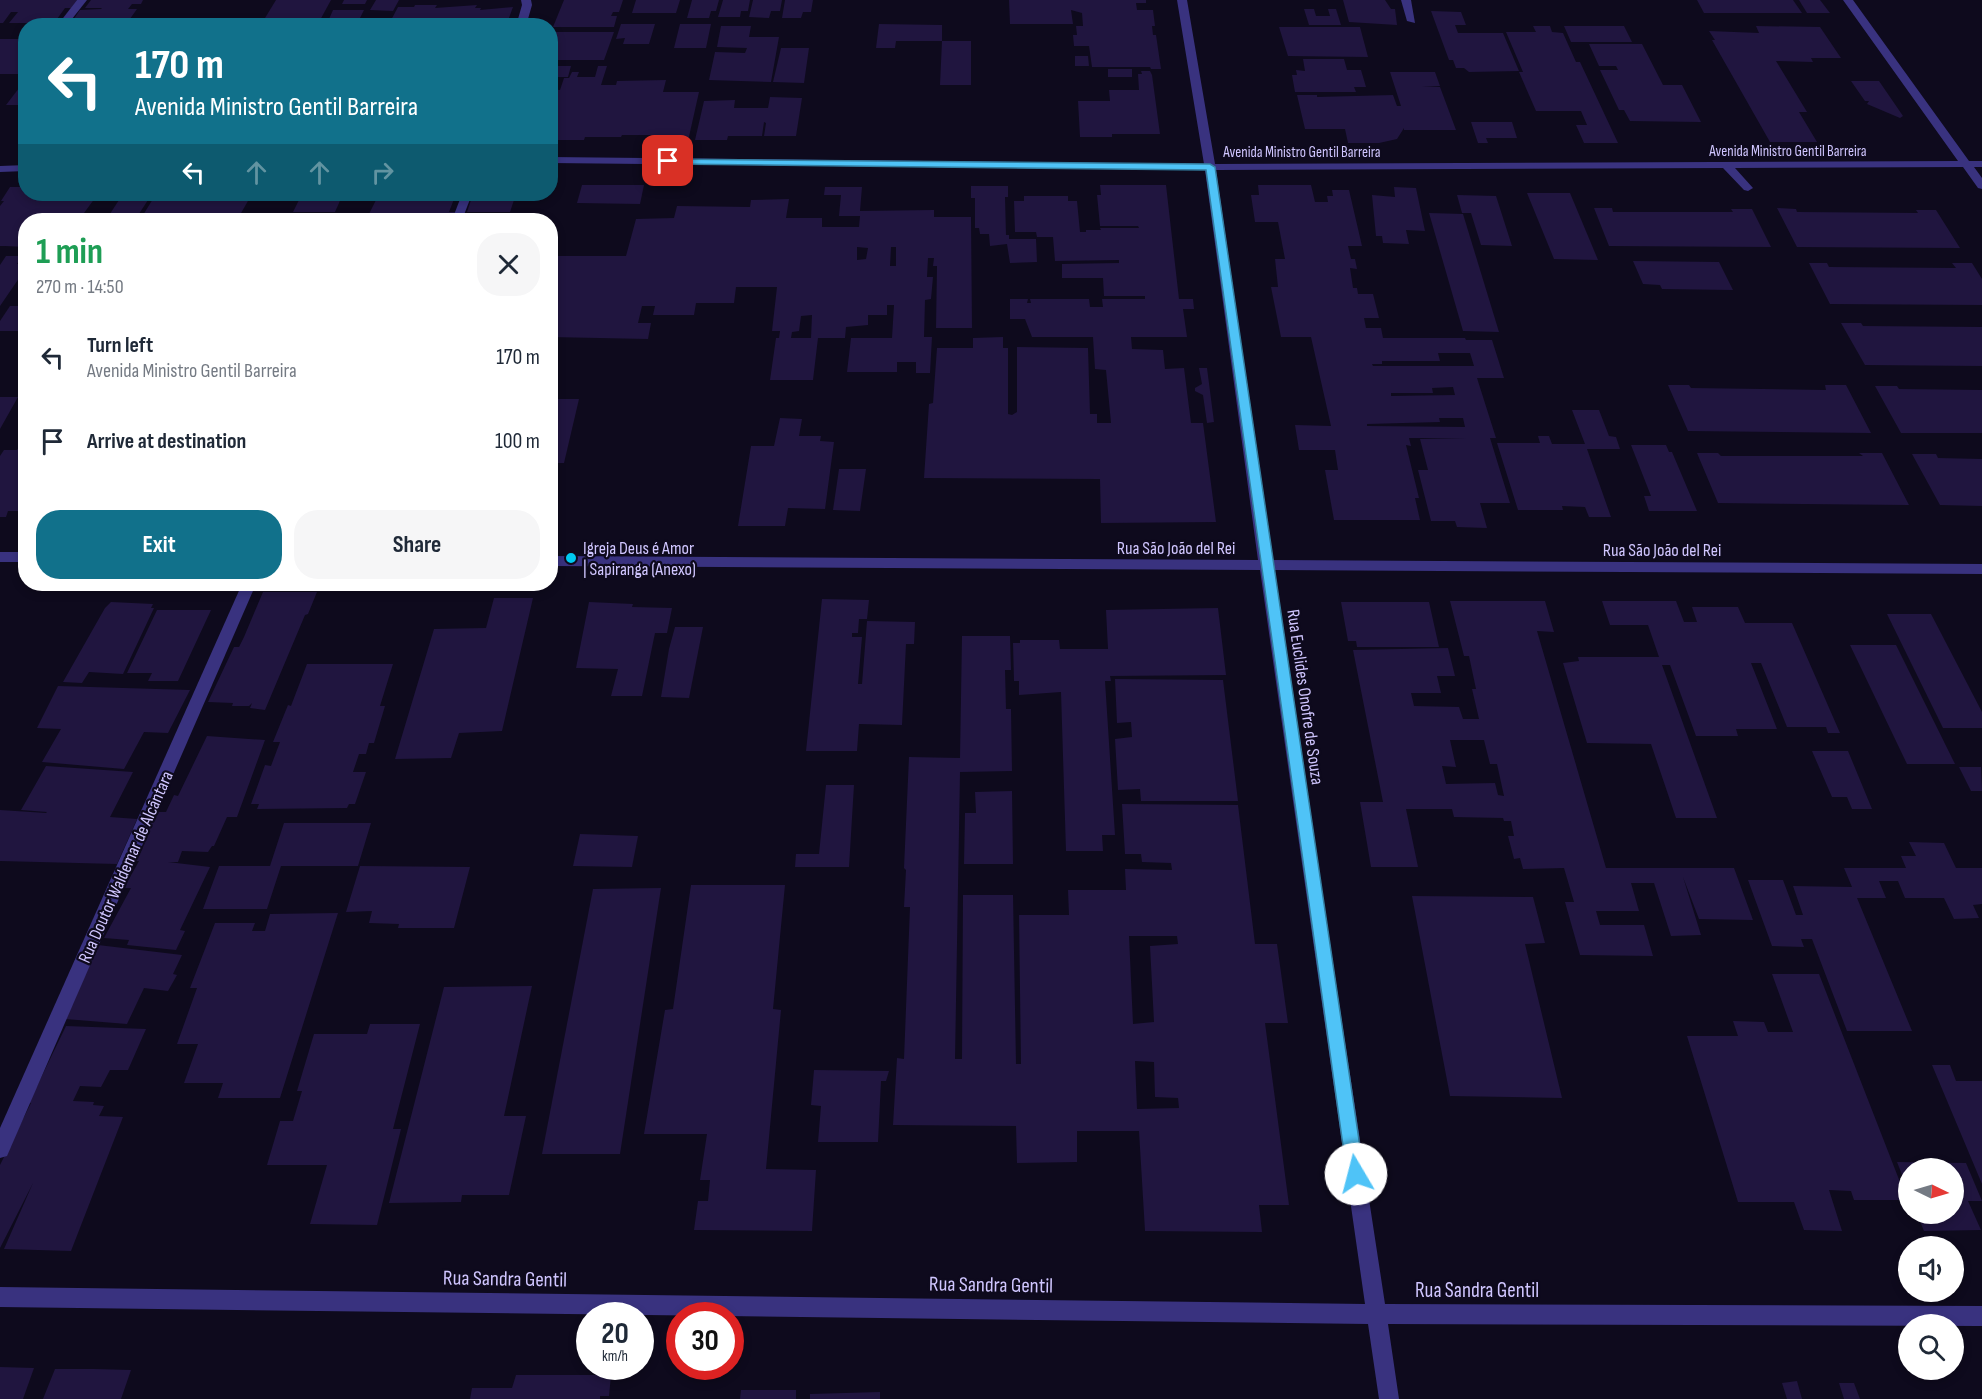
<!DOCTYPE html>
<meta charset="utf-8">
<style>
:root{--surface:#fff;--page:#f6f6f7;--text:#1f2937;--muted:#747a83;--accent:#11718b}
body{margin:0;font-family:"Sofia Sans Condensed",sans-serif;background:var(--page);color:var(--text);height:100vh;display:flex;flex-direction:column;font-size:22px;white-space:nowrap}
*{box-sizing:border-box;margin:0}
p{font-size:20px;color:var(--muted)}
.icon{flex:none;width:33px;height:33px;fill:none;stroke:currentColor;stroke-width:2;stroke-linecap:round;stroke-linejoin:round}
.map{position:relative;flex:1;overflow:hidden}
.panel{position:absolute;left:18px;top:213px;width:540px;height:378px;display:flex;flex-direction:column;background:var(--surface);border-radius:24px;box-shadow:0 3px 9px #0003}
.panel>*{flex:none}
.hud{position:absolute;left:18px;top:18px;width:540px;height:183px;border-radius:24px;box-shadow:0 3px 9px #0003;background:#11718b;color:#fff;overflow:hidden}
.needle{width:39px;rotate:95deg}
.tools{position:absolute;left:1898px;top:1158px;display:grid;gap:12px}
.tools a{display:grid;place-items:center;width:66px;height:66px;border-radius:50%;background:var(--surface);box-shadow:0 3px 9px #0003;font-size:30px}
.speed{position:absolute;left:576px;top:1302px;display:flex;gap:12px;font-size:30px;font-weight:700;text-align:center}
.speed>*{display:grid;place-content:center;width:78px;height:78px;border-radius:50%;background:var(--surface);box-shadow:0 3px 9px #0003;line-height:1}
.speed small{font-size:15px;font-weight:400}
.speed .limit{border:9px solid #d22;background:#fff;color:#111}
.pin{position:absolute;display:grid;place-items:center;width:51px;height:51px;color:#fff;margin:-26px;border-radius:12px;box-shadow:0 3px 9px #0006}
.me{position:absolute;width:66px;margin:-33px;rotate:352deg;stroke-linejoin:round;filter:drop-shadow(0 0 4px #0008)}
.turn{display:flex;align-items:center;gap:21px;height:126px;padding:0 18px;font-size:27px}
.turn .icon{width:78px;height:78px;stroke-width:2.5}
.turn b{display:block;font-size:42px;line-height:51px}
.lanes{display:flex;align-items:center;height:57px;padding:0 18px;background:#0003;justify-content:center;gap:30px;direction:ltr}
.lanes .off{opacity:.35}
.round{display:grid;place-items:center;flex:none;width:63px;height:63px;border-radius:24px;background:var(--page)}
.head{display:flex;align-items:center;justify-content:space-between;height:102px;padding:0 18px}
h1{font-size:36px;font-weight:700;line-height:45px;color:#1e9e55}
.action{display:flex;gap:12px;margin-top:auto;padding:12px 18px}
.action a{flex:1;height:69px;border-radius:24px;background:var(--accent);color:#fff;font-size:24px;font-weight:700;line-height:69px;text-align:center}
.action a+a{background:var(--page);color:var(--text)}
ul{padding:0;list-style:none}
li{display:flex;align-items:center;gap:18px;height:84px;padding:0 18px}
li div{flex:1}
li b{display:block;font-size:22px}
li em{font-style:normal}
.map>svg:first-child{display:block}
.building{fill:#20153f;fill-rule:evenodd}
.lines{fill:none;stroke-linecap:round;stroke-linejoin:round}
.minor{fill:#39327f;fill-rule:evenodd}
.route{fill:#4fc3f7;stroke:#337fa1;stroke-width:1.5}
.poi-dot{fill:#00caf1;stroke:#0e0a1d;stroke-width:2}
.labels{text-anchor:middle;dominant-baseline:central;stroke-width:4.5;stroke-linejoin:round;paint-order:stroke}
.far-street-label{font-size:15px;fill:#d0c6ff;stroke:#0e0a1d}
.poi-label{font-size:18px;fill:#d0c6ff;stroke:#0e0a1d;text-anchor:start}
.street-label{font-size:18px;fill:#d0c6ff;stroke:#0e0a1d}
.near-street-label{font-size:21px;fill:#d0c6ff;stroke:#0e0a1d}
</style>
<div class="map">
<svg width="1982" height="1399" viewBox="0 0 1982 1399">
<rect width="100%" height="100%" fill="#0e0a1d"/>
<g class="building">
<path d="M0,0H77L71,8H65L57,19H63L60,23H9L18,12H11L3,23H0Z"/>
<path d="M91,0H143L141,4H132L128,9H137L127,23H71L80,10L101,9L102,8H85Z"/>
<path d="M276,0H331L319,22L262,23Z"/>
<path d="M344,0H367L365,4H342Z"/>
<path d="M376,0H399L393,11L370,10Z"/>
<path d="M564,0H623L619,12H613L611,16H617L614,27H553Z"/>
<path d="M636,0H680L676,13H632Z"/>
<path d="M692,0H719L716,11H711L709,18H687Z"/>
<path d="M723,0H750L748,11H741L740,17H718Z"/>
<path d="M753,0H782L780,11H771L769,18L749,17Z"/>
<path d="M785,0H813L811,12H803L801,18H782Z"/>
<path d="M1009,0H1146V3H1136L1137,10H1153L1155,26H1152L1153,35H1156L1161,69H1151L1150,67H1092L1089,46H1074L1073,35H1077L1076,26H1083L1082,13L1071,10L1073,24H1010Z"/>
<path d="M1343,0H1385L1391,9H1395L1397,25L1349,22Z"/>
<path d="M1697,0H1793L1802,13H1704Z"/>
<path d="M1799,0H1820L1830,13H1807Z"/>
<path d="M415,5H437L435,8L477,5L475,8H481L480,10L513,7L506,26L389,24L398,7H414Z"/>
<path d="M1304,9H1314L1316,16H1330L1328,9H1336L1341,25H1309Z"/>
<path d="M333,10H364L356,26H326Z"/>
<path d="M1431,11L1461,12L1466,25H1455L1458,33H1503L1519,71L1469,72L1464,68H1456L1453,60H1449Z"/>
<path d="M621,24H655L649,44H623L625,38L616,39Z"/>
<path d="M680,24H711L706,48H674Z"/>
<path d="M879,24L942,25V41H896L895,48H876Z"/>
<path d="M721,26H751L749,37H779L771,82L709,80L715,52L745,53L747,48L717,47Z"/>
<path d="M1533,26H1550L1552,32L1563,33L1576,62H1580L1618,143H1584L1576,125H1587L1581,111H1536L1519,72H1523L1506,32H1536Z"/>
<path d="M1564,26H1624L1632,42H1571Z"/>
<path d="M1756,26L1820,27L1841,58H1811L1813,62L1776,61L1807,112H1799L1817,142H1770L1712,40H1715L1709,31L1759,33Z"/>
<path d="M1279,27H1360L1368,57L1288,56Z"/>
<path d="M551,32H614L604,60H550Z"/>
<rect x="0" y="39" width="26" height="35"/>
<path d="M942,41H971V85H940Z"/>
<path d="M1589,44H1642L1663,85H1682L1701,122L1630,121L1624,110H1619L1600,70H1618L1616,66H1599Z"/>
<path d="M781,48H809L804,83L773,82Z"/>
<path d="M1075,56H1088L1089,66H1075Z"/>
<path d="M1303,59H1344L1347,70H1361L1366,87H1354L1356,92H1295L1292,75H1297L1296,70L1305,71Z"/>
<path d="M550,66H571L568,77H554L550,85Z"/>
<path d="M598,66H607L601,85H616L617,81L666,80L663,92H699L688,141H651L652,135H622L621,137H585L584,140H550L552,89L560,90L564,78H569L572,72H579L577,77H595Z"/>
<rect x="1108" y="69" width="24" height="8"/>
<path d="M1141,71H1150L1152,75L1160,134H1112V137H1080L1078,101H1110L1109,90H1139L1138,74H1142Z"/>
<path d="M1390,72H1435L1440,86L1422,87H1440L1456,130H1404V128L1397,139L1379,143H1348L1345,129H1305L1297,95H1317V97L1393,95L1397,106H1401Z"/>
<path d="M26,79V105H6Z"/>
<path d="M1851,81H1879L1903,116L1900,118L1867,104L1869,101H1865Z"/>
<path d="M770,97L802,98L796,136H764L766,123L764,122L762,136H728L727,140H695L704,101L735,100L734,108H768Z"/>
<path d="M1471,122H1512L1517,138H1486L1488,143H1478Z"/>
<path d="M582,185H644L640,204L577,203Z"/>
<path d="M1100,185H1166L1179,299H1193L1194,309H1183L1187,337H1131L1132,349L1163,350L1165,369L1184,368L1191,423H1203L1216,522L1101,523L1100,479L924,478L929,404L933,403L937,348H973V338L1003,337V348H1008V414L1012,415L1017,412V347L1088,348L1090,414H1097V423H1111L1106,370L1095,369L1093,337H1032L1025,319H1010V299H1028L1027,303H1031L1030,299H1089L1090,307H1103L1102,299H1145V296H1104L1103,278H1062V264L1119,263V260L1055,261L1053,237H1037L1036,232H1015L1014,201H1024V196H1068V201H1077L1080,232H1086V230H1101L1100,228H1139L1138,226H1100L1097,195H1101Z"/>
<path d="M1258,185H1311L1315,202H1328L1327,196H1333L1332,190H1349L1362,246H1348L1351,259H1355L1357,269L1350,268L1353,288H1357L1358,294H1373L1379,318H1364L1366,328H1381L1383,338H1465L1466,340H1492L1504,378H1477L1496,438H1490L1510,503H1480L1487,528L1457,527L1455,521H1431L1418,470H1428L1420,439L1466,438H1409L1411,446L1406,445L1419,498H1415L1420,520H1334L1325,470H1338L1335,450H1299L1295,425L1331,426L1311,337H1281L1271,287H1278L1275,259H1285L1278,222H1255L1251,195H1259ZM1438,353H1470L1474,366H1373L1372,364H1382V361H1440ZM1453,387L1455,395L1391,396V393H1433L1432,388ZM1439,418H1463L1465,427L1367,426V424L1440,422Z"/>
<path d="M971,186H1008V197H1005L1006,235H1009V239H1036L1037,262L1010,263L1007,244L990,246L989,234H980L979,228H975V198H971Z"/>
<path d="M10,187H26V194H98L84,213H63L58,220H26V247L5,246H0V206L4,201H1Z"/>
<path d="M825,187H862L860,211L934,210V217H971L972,328H936L937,266H933L934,258H928L927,277H933L931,299L925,300L924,337H932L930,373H916V362H897V372H847L851,338H892L894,305H887V315H868V325L846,327L845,338H818L813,380H770L776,338H779L780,331H772L777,287H736L734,303H696L694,315H653L655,306H642L638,323H651L648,339L550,337V256H626L636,219L674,218L677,206L750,207L751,200L789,199L786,218H822V227H859L860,216H839L841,195H824ZM857,247L868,248L866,259L857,260ZM891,247H896V266H890ZM812,315L811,338H791L792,332L799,331L801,316Z"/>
<path d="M1394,187L1416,188L1425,231L1406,230L1409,244L1383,243L1382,236H1376L1372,195L1395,197Z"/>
<path d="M1527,193H1570L1598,260L1554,259Z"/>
<path d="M156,194H252L237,220H140Z"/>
<path d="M302,194H343L335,212H293Z"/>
<path d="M379,194H456L449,212H455L452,220H366Z"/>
<path d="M473,194H516L510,212H467Z"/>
<path d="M1457,195L1496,196L1512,246L1481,245L1471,213H1462Z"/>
<path d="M119,200H148L135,220H106Z"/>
<path d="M1594,208H1612L1613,212H1733L1731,209H1752L1771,247L1609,246Z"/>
<path d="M1777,208L1796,209L1797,212L1918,213L1916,210H1936L1960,248L1797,247Z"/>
<path d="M1429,213L1463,214L1499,332L1463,331Z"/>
<path d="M241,217H288L287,220H239Z"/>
<path d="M6,256H22L17,264H26V268L0,306V265Z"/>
<path d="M1633,261L1719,262L1733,290L1662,289L1660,285L1643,284Z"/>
<path d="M1809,263H1827L1829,267L1956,268L1952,263H1972L1982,279V305L1830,304Z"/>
<path d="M10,306H26V331H0V321Z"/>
<path d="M1841,323H1861L1863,326L1982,327V366L1865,365Z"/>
<path d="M1199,368H1207L1214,422L1207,423L1203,395L1195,391V388L1202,384Z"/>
<path d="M1668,385H1689L1691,388L1826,390L1825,385H1846L1871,433L1688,431Z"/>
<path d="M1875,386H1897L1899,389L1982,390V433H1901Z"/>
<path d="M0,397H18L0,429Z"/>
<path d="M550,399H579L564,463H550Z"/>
<path d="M1572,410H1599L1609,436L1616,437L1620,449H1587L1611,517H1589L1585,507L1562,506L1563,510H1518L1497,443H1540L1538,436H1549L1552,444H1585Z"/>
<path d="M780,418L802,419L799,436H821L820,441L834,442L825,509L788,508L785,526H738L751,446H774Z"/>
<path d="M1631,445H1666L1669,452H1672L1697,511H1649L1644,496H1651Z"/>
<path d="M19,447H26V476L19,487H22L26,482V511H8L6,517H0V456L4,450H17Z"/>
<path d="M1697,453H1718L1721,456H1863L1859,453H1882L1909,505L1718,503Z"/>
<path d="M1912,454H1936L1938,458L1982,459V506L1940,505Z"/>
<path d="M839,469H866L860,511L833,510Z"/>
<path d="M263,592H317L308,614L305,615L265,710L250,708L252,703L249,706H232L233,703L208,702L234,647H239L244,637Z"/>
<path d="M494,598H533L502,731L459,733L451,758L395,759L434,629L486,628Z"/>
<path d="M822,599L869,600L867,619H859L858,633H852V637H862L858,684H862L867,621L915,622L914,644H906L902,725L859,724L857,751H806Z"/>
<path d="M1450,601H1545L1554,632L1537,631L1606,868H1734L1753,920L1699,919L1683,877L1701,935L1671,936L1654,883H1631L1639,911H1596L1600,925H1644L1653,956L1580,955L1565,902H1574L1564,868L1523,869L1520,858L1514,859L1508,836H1514L1511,821H1504L1503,818L1454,817L1452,809H1406L1418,867H1371L1360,802H1383L1353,650L1448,648L1455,676H1437L1441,693H1411L1414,706L1459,707L1463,719H1479L1472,689H1476L1469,656H1464ZM1450,740H1484L1490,764H1497L1504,796L1498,795L1495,783L1446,784L1442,766L1456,767Z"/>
<path d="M1602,601H1676L1684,622H1697L1692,607H1738L1745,623H1792L1840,733H1828L1826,727H1787L1761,663H1751L1777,729H1736L1738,736H1696L1670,665H1662L1717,818H1676L1651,744L1587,743L1563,663L1579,661L1578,657H1659L1648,625H1610Z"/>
<path d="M111,602L153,604L151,608H154L123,674L89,672L82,683L63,682L105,608Z"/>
<path d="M589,602L633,604L632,607L672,608L667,633H655L642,696H611L618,669L576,668Z"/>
<path d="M1341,602H1429L1439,647H1357L1356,641H1348Z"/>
<path d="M1218,608L1226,675L1110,676L1111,681H1105L1115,835H1102L1103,851H1066L1061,692L1019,695V681H1014L1013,643H1020V640H1059L1060,649H1108L1106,610Z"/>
<path d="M157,610H211L178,681H148L152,673H127Z"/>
<path d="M1887,614H1931L1982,712V728H1943Z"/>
<path d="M675,627H703L689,698L661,697L669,649Z"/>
<path d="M962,636H1010L1011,670H1005L1006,709H1011L1012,771L960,772L955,1059H962L963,895H1013L1016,1064H1021L1019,915H1069L1068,890H1126L1125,869L1172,870L1171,863L1142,862L1141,854H1125L1122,804L1238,805L1255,944H1277L1288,1023H1265L1289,1205H1259L1262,1232L1145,1231L1139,1131H1077V1162L1017,1163L1016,1126L893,1125L897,1058L904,1059L910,907H904L906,870L904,868L909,757L960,758ZM1129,936H1177L1178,944L1150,946L1154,1022L1133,1024ZM1135,1061L1154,1062L1155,1097L1178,1098L1179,1108L1137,1109Z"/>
<path d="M1850,645H1896L1955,764H1907Z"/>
<path d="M307,664H393L380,706H385L374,743H369L366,754H359L353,772H366L355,804H349L347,808L257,809L259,804H251L265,765L271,766L280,742H273L288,705L291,706Z"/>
<path d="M1115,679L1223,680L1238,801H1141L1140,789L1118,790L1115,739L1132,737L1131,722L1117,723Z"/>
<path d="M58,686L190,690L168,733L144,732L124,769L42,762L61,729L37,728Z"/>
<path d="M207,736L265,740L237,817H227L214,846H212L208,852L182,851L178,862H168L210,867L180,930L185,931L176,950L127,945L129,940L104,938L131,888H124L139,861H136L145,843H139L153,812H166L174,795L178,796Z"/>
<path d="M1812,751H1848L1872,809H1852L1847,797H1832Z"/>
<path d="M46,766L133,772L110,817L137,819L117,864L0,861V810L46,813L47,812L21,810Z"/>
<path d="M1959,767H1981L1982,791H1971Z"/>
<path d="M826,785H854L849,867H795L796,854H819Z"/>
<path d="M1012,791L1013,864H964L965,813H976L975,792Z"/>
<path d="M284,823H371L358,866H281L267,909H203L219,866H270Z"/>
<path d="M580,834L638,836L632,867L573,866Z"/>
<path d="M1909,842L1944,843L1956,868H1982V904L1973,905L1979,918L1954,919L1944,898H1905L1898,881H1879L1886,898H1857L1912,1031H1847L1812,939H1801L1804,947L1772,946L1748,880H1783L1796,915H1803L1793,886L1852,887L1844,868H1906L1901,856H1916Z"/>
<path d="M360,866L470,867L454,928H398L399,924L369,923L372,911L346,912Z"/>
<path d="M691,885H785L773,1009L781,1010L766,1169L816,1170L812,1231L694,1230L698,1201H708L710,1180H700L707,1134H644L665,1010L673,1009Z"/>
<path d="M661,888L620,1154H542L593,889Z"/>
<path d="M1412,896L1533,897L1545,943L1525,944L1562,1098L1450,1096Z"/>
<path d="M338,913L280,1098H218L223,1083H184L198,1044H177L197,988H190L215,923H255L252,931H265L270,914Z"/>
<path d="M98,945L182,955L173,974L177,975L168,991L144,988L127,1024L53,1018Z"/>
<path d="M1772,974H1819L1907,1200H1854L1851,1191L1829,1190L1842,1231L1804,1230L1794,1202H1738L1687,1036H1738L1733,1021L1764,1022L1768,1032H1793Z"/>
<path d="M532,986L504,1116H526L509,1195H462L461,1202L389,1203L444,987Z"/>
<path d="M370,1024H420L393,1129H401L377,1225L310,1224L327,1165H267L280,1121H293L302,1091H297L314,1034H367Z"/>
<path d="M66,1026L146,1029L128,1070H110L101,1087L80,1086L73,1101L94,1102L93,1105L104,1106L99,1116L123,1117L71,1251L4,1249L33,1183L0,1248V1165L31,1103L25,1102L37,1086Z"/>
<path d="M1932,1065H1950L1956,1081H1982V1184Z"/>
<path d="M814,1070L889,1071L886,1081H881L878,1142H818L821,1106L811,1105Z"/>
<path d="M1897,1162L1966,1163L1982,1201H1968L1981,1230L1924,1231L1917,1214H1953V1168H1908V1190Z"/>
<path d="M0,1367L34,1368L23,1399H0Z"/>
<path d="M55,1369H94L131,1370L121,1399H43Z"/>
<path d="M516,1375H611L609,1396H600V1399H470L472,1388H512Z"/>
<path d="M1797,1381L1802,1399H1787L1782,1383Z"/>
<path d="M1839,1383H1854L1860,1399H1844Z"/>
<path d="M741,1390H796V1399H740Z"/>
<path d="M880,1392V1399H810V1394Z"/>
</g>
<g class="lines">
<g class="minor">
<path d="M77,0H87L68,24H62L60,22Z"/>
<path d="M521,0H531L532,5L526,26H516L522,5Z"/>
<path d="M1177,0H1187L1215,164L1958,161L1843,0H1853L1969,161H1982V167H1974L1982,178V189L1978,188L1963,167L1735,168L1753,188L1748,191L1744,190L1723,168L1216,170L1272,560L1982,564V574L1273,570L1385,1304L1982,1306V1326L1388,1324L1399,1399H1379L1368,1324L0,1307V1287L1365,1304L1260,570L550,566V556L1258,560L1205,170L550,163V157L1204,164Z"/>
<path d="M1401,0H1411L1415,23L1407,21Z"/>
<path d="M26,165V171L0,172V166Z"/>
<path d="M462,194H472L462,220H452Z"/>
<rect x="0" y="552" width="26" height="10"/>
<path d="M242,584H256L7,1156L0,1158V1128Z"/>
</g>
</g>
<path class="route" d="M665,159L1210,164L1215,167L1364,1174L1362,1180L1356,1182L1350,1180L1347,1174L1206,170L668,164L665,163Z"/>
<circle class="poi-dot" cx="571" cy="558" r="6"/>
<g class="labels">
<g class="far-street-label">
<text x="1788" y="151">Avenida Ministro Gentil Barreira</text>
<text x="1302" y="152">Avenida Ministro Gentil Barreira</text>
</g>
<g class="poi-label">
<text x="583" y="548">Igreja Deus é Amor<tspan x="583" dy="21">| Sapiranga (Anexo)</tspan></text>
</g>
<g class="street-label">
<text x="1176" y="548">Rua São João del Rei</text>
<text x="1662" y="550">Rua São João del Rei</text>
<text transform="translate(1305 697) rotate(82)">Rua Euclides Onofre de Souza</text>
<text transform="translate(126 867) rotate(-66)">Rua Doutor Waldemar de Alcântara</text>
</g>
<g class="near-street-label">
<text transform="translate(505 1279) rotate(1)">Rua Sandra Gentil</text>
<text transform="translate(991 1285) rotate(1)">Rua Sandra Gentil</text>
<text x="1477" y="1290">Rua Sandra Gentil</text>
</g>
</g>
</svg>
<div class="tools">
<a><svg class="needle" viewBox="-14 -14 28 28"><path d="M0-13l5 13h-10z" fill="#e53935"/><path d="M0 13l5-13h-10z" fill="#747a83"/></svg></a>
<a><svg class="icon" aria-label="sound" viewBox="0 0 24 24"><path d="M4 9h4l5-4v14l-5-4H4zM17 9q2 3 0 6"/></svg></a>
<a><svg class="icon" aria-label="search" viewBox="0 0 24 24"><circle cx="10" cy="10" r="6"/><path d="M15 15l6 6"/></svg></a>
</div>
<div class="speed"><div>20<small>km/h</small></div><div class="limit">30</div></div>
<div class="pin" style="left:668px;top:161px;background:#d93025"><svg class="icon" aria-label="arrive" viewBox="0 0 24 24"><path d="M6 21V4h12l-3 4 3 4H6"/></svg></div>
<svg class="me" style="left:1356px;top:1174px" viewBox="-20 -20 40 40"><circle r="19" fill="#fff"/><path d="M0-13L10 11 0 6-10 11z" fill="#4fc3f7"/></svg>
<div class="hud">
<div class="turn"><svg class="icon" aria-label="left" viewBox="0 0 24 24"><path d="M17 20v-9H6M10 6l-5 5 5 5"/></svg><div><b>170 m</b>Avenida Ministro Gentil Barreira</div></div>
<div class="lanes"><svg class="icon" aria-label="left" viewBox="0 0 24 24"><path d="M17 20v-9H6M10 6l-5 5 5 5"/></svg><svg class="icon off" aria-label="ahead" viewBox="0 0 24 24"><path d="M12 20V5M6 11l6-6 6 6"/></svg><svg class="icon off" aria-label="ahead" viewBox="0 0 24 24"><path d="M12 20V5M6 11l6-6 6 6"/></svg><svg class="icon off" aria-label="right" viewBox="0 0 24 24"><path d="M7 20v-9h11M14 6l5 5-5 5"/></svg></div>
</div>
<section class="panel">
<div class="head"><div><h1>1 min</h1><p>270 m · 14:50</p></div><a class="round"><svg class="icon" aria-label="close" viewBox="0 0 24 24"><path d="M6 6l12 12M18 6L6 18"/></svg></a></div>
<ul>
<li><svg class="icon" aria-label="left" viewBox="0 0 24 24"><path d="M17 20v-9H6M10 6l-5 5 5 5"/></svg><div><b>Turn left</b><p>Avenida Ministro Gentil Barreira</p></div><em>170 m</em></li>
<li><svg class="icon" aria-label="arrive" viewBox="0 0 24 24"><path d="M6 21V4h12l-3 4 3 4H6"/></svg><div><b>Arrive at destination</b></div><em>100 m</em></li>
</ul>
<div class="action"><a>Exit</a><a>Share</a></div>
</section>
</div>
